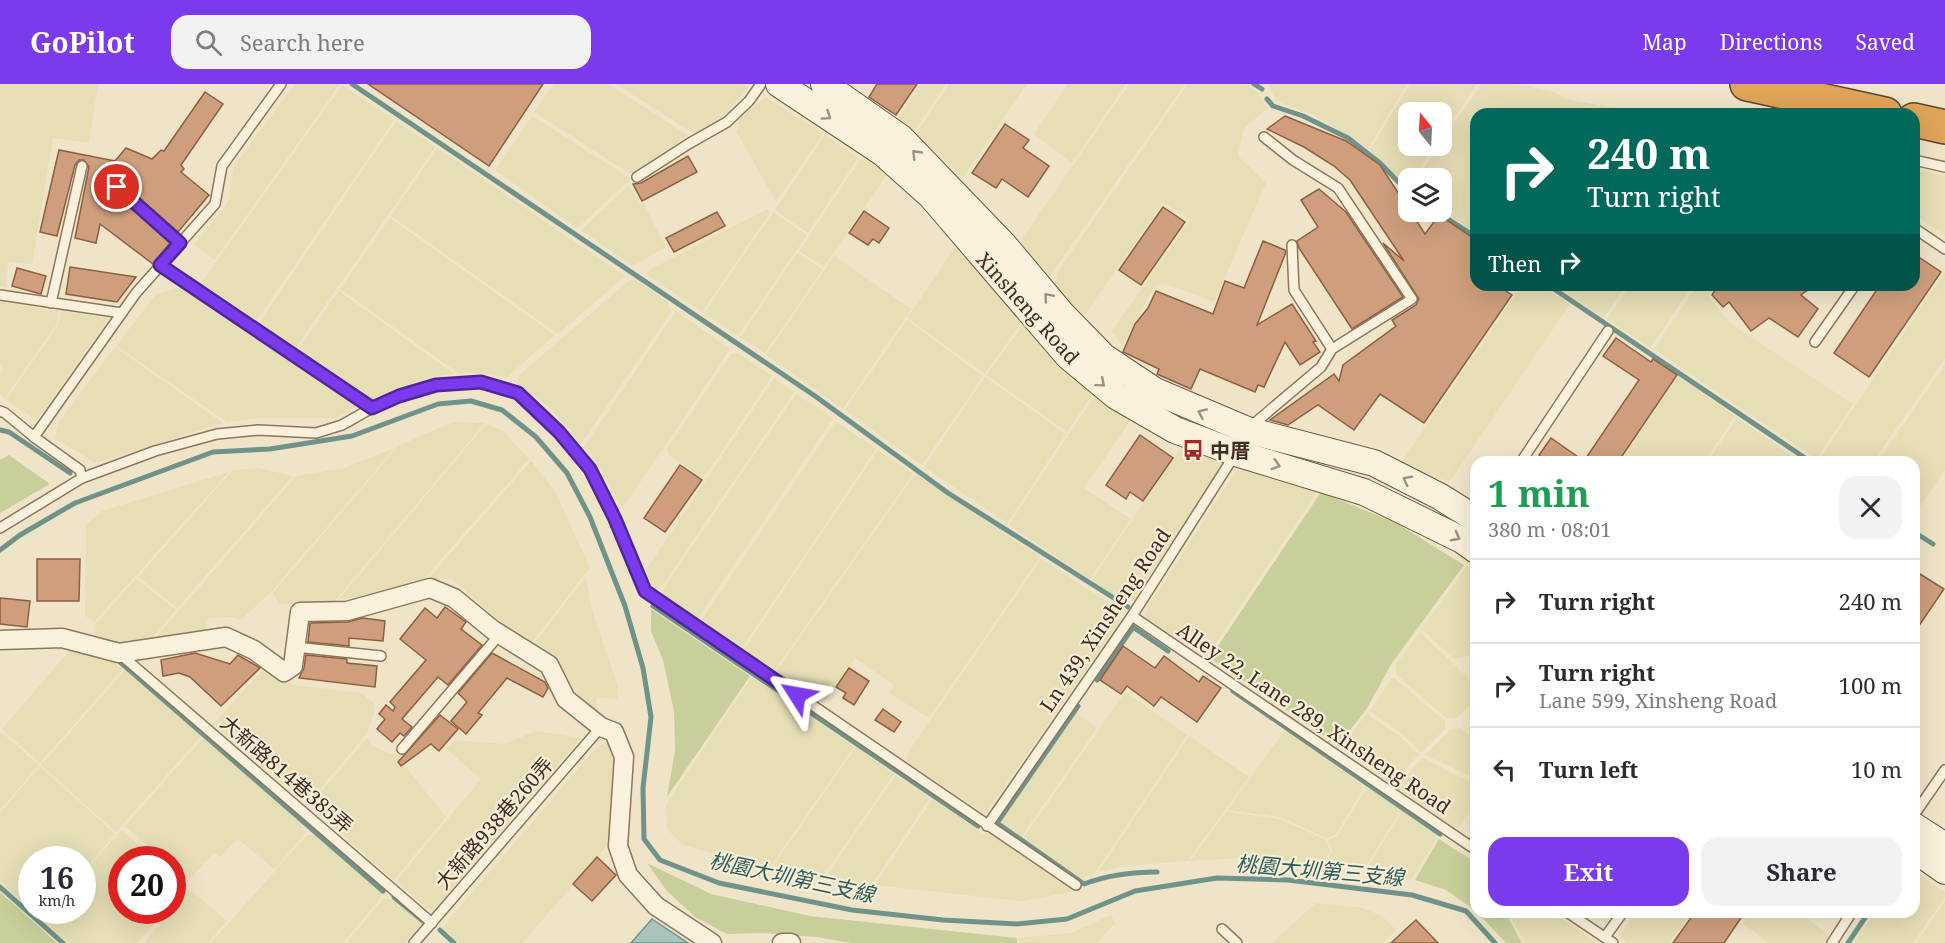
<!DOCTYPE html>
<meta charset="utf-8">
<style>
:root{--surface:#fff;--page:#f2f2f3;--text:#2b2b33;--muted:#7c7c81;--line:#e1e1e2;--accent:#7c3aed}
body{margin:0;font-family:"Noto Serif","Noto Sans TC",serif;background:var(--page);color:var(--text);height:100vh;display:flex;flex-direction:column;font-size:22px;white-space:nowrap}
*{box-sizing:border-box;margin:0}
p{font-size:20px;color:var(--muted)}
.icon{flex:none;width:33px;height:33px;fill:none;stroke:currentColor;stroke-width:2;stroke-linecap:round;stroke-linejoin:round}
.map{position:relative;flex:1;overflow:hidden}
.panel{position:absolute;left:1470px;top:372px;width:450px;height:462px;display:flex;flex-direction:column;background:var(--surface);border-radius:18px;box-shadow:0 6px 24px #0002}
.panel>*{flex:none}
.top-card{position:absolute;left:1470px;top:24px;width:450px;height:183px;border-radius:18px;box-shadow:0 6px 24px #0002;background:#00695c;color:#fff;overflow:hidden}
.needle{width:39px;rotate:342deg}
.buttons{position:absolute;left:1398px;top:18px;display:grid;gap:12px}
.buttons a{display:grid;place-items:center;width:54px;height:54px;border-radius:12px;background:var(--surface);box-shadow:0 6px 24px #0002;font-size:30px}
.speed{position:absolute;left:18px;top:762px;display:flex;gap:12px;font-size:30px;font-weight:700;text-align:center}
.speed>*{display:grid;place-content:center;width:78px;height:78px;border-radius:50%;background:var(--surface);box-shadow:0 6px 24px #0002;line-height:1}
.speed small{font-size:15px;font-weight:400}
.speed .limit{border:9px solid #d22;background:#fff;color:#111}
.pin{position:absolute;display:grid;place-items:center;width:51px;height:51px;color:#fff;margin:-26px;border:3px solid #fff;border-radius:50%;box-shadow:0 2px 6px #0007}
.me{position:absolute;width:66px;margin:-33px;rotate:304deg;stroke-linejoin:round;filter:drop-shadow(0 0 4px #0008)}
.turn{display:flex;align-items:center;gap:21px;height:126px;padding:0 18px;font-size:27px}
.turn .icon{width:78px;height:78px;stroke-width:2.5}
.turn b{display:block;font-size:42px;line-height:51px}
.then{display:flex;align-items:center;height:57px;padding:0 18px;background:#0003;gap:12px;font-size:22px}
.round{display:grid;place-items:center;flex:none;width:63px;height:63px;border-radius:18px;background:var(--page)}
.overview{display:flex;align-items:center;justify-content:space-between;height:102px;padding:0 18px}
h1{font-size:36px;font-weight:700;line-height:45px;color:#1e9e55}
.button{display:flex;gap:12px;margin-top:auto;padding:12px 18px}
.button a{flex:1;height:69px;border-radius:18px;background:var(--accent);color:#fff;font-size:24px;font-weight:700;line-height:69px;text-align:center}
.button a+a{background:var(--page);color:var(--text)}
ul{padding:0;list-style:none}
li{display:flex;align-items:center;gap:18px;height:84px;padding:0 18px;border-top:2px solid var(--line)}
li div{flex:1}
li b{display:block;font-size:22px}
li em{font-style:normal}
header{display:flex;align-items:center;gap:36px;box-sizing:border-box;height:84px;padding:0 30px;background:var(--accent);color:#fff}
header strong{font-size:28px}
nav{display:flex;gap:33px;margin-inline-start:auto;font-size:21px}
.search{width:420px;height:54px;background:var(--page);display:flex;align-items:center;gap:15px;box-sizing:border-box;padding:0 21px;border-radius:18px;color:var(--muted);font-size:22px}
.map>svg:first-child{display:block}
.farmland{fill:#e6deb5}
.green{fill:#c9cf9b}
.water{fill:#a9c4bc;stroke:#6f938a;stroke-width:1.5}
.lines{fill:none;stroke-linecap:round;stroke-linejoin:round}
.stream{stroke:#6f938a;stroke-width:5}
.building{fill:#cf9f7d;stroke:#8d5f41;stroke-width:1.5}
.lane-casing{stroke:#8d765c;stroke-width:12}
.street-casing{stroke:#8d765c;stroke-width:21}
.secondary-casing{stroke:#6f573f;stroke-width:28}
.highway-casing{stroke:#5b4430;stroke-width:36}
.lane{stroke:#faf1dc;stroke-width:9}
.street{stroke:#faf1dc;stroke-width:18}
.secondary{stroke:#faf1dc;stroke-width:26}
.highway{stroke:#e0a458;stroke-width:33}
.oneway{stroke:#9c907e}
.route-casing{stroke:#51269a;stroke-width:15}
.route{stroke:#7c3aed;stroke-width:10}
.labels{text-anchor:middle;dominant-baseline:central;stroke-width:4.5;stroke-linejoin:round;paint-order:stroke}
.street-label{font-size:20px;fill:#3d2e20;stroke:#f7eed8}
.poi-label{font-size:20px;font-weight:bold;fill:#3d2e20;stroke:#f7eed8;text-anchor:start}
.water-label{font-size:21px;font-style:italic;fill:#2f5d5a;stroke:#f7eed8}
</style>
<header>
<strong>GoPilot</strong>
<div class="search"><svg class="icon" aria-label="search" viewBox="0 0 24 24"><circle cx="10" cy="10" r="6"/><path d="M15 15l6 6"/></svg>Search here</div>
<nav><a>Map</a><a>Directions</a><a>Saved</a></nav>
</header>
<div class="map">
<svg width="1945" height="859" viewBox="0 0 1945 859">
<rect width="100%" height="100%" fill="#f0e4c8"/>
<g class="farmland">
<path d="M0,0H98L89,59L53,54L32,180L8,178L6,203L0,202Z"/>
<path d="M295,0H340L215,176L194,161L228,118L234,82Z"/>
<path d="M554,0H608L689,52L658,71L634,92L534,28Z"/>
<path d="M616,0H744L748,3L720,37L693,49Z"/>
<path d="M921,0H946L913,49L898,35Z"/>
<path d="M949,0H1027L963,93L916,50Z"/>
<path d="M1068,0H1126L1072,79L1034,50Z"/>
<path d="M1129,0H1185L1049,193L1020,158Z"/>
<path d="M1188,0H1246L1256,7L1268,24L1244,44L1238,72L1266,99L1214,218L1179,204L1158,200L1149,212L1122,262L1112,247L1190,136L1163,118L1084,232L1053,199L1058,193L1056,190Z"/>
<path d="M1268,0H1407L1368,64L1314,31L1276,17Z"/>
<path d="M1410,0H1477L1442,52V28H1408V62H1435L1413,94H1408V100H1403L1370,66Z"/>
<path d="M1481,0H1515L1554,8L1566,15L1634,28L1633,30H1476V149L1442,126V94H1417L1439,62H1442V58Z"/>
<path d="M342,1L394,36L257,236L201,199Z"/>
<path d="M765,13L823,49L776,118L736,47L740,43L738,36Z"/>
<path d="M532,32L631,95L577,144L495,86Z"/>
<path d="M396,37L435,63L296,263L260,238Z"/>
<path d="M825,51L858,74L808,149L775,126Z"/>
<path d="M437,64L625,192L558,250L391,132Z"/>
<path d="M869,75L887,90L824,183L799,167L860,76Z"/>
<path d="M1914,85L1945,92V152L1914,130Z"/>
<path d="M629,101L641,122L644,120L666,163L633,182L581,146Z"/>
<path d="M767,125L770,129L702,228L646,190L651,185Z"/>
<path d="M773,128L807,151L738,252L704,229Z"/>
<path d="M390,134L555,251L507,293L484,289H458L340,205Z"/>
<path d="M956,162L1021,239L985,290L907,234Z"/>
<path d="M797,169L823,185L765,269L740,253Z"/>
<path d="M834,172L911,225L843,325L766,271Z"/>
<path d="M1945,188V274L1873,378H1822L1819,376Z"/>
<path d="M630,196L638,197L667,218L671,228L581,360L554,328L517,298L520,290Z"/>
<path d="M1522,201H1541L1570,220L1450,397L1440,395L1430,397L1399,382Z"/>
<path d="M1555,201H1626L1604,234Z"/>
<path d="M1630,201H1693L1650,264L1607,235Z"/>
<path d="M1697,201H1716L1709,212L1731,240L1853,320L1816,375L1654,265Z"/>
<path d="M182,203L356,323L336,334H258L227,338L116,262L156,210Z"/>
<path d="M339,207L454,290L433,292L397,304L371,316L299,264Z"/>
<path d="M0,218L59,227L57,240L4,315L0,309V289L4,286L0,280Z"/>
<path d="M61,227L109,234L37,336L6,316L58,241Z"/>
<path d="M676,227L730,265L622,425L600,384L584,363Z"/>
<path d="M907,236L983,292L922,381L845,326Z"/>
<path d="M1023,241L1063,284L1093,310L1067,348L986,291Z"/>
<path d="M115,263L223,339L95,379L55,354L59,338Z"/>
<path d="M737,269L772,292L707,389L701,393L669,371L667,365L731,270Z"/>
<path d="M1945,281V386L1914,431V378H1877Z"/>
<path d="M985,293L1066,350L1007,439L924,383Z"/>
<path d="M1678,293L1735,332L1704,378H1621Z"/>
<path d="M774,294L794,308L662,502L655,505L648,499L646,486Z"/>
<path d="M796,310L833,334L698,534L660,510Z"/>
<path d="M1095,311L1131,336L1084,404L1131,435L1090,495L1009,441Z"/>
<path d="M1737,334L1791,371L1786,378H1707Z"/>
<path d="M836,337L876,365L742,564L701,537Z"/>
<path d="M453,338L485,339L335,517L299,521L279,520L273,509L398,362Z"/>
<path d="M486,340L502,346L529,375L424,495L383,508L338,516Z"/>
<path d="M1181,363L1225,380L1132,516L1120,515L1092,496Z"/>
<path d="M395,364L271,508L241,536L228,533L208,534L205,547L152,558L296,392L344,384Z"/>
<path d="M878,366L913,390L775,586L744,565Z"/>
<path d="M531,377L555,407L590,484L529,562L452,495H428Z"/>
<path d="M1239,383L1318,407L1207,572L1145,534L1148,522Z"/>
<path d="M258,384L293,392L177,524L138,493L233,386Z"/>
<path d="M229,388L95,537L85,532L86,441L102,427Z"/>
<path d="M915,390L1040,473L929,634L889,609L894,601L855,574L824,619L776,587Z"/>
<path d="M1041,475L1120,526L1119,538L985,730L906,677L907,670Z"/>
<path d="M1467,482L1476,489V567L1473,571L1454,575L1422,545Z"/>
<path d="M586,493L591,523L618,603L617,615L597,613L595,628L583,618L556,574L531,563Z"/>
<path d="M136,494L176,526L148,559L120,563L99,557L95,552L96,540Z"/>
<path d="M1420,548L1476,602V616L1456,634H1446L1396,590V580Z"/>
<path d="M72,564L115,578L123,585L40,679L2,645Z"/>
<path d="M265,584L276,594L294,601L361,609L374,619V630L366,651L313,713L300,714L213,640Z"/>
<path d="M125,586L201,652L116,748L41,681Z"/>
<path d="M752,593L854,663L768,786L683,761L667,745L666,720Z"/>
<path d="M1393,593L1445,637V645L1421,668L1400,648L1370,627Z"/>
<path d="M1125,608L1187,651L1095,789L1080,795L1023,755Z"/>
<path d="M1075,628L1097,644L1021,753L1000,739Z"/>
<path d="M1367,630L1399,652L1419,670L1397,695L1388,697L1340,663Z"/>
<path d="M1460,644L1476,656V695L1425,671L1451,645Z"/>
<path d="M1285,646L1361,700L1362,707L1336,750L1327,754L1280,733L1227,726Z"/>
<path d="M0,647L39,681L0,726Z"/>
<path d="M536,647L581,654L432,828L396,797L481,695L446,665L455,656L504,660Z"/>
<path d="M1189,652L1249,693L1188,777L1126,782L1098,788Z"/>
<path d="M203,654L303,739L302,744L306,749L274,785L238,755L220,773L214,769L187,798L173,785L172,776L162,775L125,742Z"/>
<path d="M367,654L372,662L389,669L411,672L405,682L446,733L394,796L315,726V715Z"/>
<path d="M607,657L614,664L608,761L522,859H460L442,844L596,664Z"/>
<path d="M856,663L894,690L821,795L770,786Z"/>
<path d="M1423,673L1459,693L1476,699V719L1457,745L1396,703Z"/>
<path d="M40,682L115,750L83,787L82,776H32L31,826L0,797V729Z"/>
<path d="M896,691L930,714L872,800L824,795Z"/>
<path d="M1370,705L1401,726L1363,787L1326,779L1332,767L1328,756L1337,753L1364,708Z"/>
<path d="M932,715L977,745L981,751L992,749L1072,803L1071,808L1021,817L875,801Z"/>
<path d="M1402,727L1438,752L1411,796L1365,787Z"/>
<path d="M1226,728L1280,735L1326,756L1330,767L1323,780L1243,774L1190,777Z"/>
<path d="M121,746L154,775L122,776V826L165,827L137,859H68L43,836L51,827L82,826L83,790Z"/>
<path d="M307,751H317L382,808L381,814L343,859H211Z"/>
<path d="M1914,787L1945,808V813L1913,859H1853L1875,828H1914Z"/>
<path d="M189,805L227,837L208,859H144Z"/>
<path d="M383,815H394L422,839L405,859H346Z"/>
<path d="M1945,817V859H1916Z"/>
<path d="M1316,819L1363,824L1382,832L1396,846L1383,859H1272Z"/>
<path d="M1511,828H1552L1597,859H1525L1509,830Z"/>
<path d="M1636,828H1691L1670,859H1628L1619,853Z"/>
<path d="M1750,828H1798L1829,851L1824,859H1768L1743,839Z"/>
<path d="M1111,831L1115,839L1097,859H1019V854L1071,849Z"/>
</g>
<g class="green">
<path d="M9,371L50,400L0,429V376Z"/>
<path d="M1321,408L1398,440L1464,481L1392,579L1366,626L1338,661L1210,574Z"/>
<path d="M651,525L750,592L667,713L675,667L674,627L663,576L651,547Z"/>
<path d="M1439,755L1476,779V827L1446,806L1415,796Z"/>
<path d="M647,779L711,810L810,832L1017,854V859H850L817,853L763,849L727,850L695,833L667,807Z"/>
<path d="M0,808L57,859H0Z"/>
<path d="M1477,828H1507L1506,830L1522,859H1506Z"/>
</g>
<path class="water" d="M652,835L688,859H631Z"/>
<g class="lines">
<g class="stream">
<path d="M352,0L815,312L948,409L1128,523"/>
<path d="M1254,0L1262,5"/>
<path d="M1267,15L1273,22L1303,32L1348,54L1380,79L1408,108"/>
<path d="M1437,128L1476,153"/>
<path d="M1548,201L1811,378"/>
<path d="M0,346L9,348L70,389"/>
<path d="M1914,448L1933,460"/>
<path d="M0,466L20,451L75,419L213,368L270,365L352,352L438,320L471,317L502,326L536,353L567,389L590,433L625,522L643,584L651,633L643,704L644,755L660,776L719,799L852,826L943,836L1017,840L1067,835L1135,807L1217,794L1288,796L1412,811L1466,827L1495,859"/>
<path d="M653,522L978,742"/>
<path d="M113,575L119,577L383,807"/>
<path d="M1097,596L1133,543L1168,567"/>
<path d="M1233,607L1440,750"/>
<path d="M1078,622L997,739L1084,800C1108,791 1131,788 1157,788"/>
<path d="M0,803L63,859"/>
<path d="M394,813L423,837"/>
<path d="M440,846L454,859"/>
<path d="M1848,859L1869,828"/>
</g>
</g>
<g class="building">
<path d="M368,0H543L489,82Z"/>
<path d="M877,0H917L896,31L869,13Z"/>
<path d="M205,8L223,20L181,81L184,85L181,88L209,111L178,148L121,98L115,96L111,101L113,108L170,159L153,180L100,140L96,159L75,154L89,83L84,76H79L75,81L57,152L40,148L59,66L115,77L126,64L152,75L161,66L164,67Z"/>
<path d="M1285,32L1346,57L1380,81L1425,150L1439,131L1476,156V201H1497L1512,211L1424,339L1380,310L1354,346L1318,321L1288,341L1270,336L1334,290L1339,297L1343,281L1396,242L1392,236L1416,221L1419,215L1383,159L1404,177L1350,96L1334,82L1304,63L1267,45Z"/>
<path d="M1005,40L1029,56L1023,64L1049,82L1028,113L1002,95L996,104L972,89Z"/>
<path d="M688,72L697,88L642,117L633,100L641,99Z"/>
<path d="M1319,105L1346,128L1403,213L1352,245L1299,164L1297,157L1318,143L1301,116Z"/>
<path d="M1163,123L1185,138L1141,201L1119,186Z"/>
<path d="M864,127L889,144L879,159L873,155L868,161L849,149Z"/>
<path d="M717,128L725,142L674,168L666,154Z"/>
<path d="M1263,157L1285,166L1286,168L1257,241L1292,220L1316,257L1313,258L1320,268L1300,281L1285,258L1264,303L1258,301L1255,308L1200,285L1191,305L1157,290L1159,285L1123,268L1135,240L1148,224L1156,207L1213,230L1225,197L1244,204Z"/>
<path d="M1914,170L1941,188L1869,293L1834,269L1880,201H1914Z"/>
<path d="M70,183L136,193L117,218L66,210Z"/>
<path d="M17,184L46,192L41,210L12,202Z"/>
<path d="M1718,201H1815L1801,211L1818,225L1798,253L1769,234L1751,247L1729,218L1723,223L1712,211Z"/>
<path d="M1616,254L1651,278L1653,275L1677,291L1618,378H1548L1539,371L1551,354L1584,377L1639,296L1603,272Z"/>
<path d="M1140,351L1173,374L1143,417L1130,408L1126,415L1106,401Z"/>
<path d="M680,381L702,396L665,448L644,434Z"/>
<path d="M37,475H80L79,517H37Z"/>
<path d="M1920,490L1944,505L1914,549V499Z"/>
<path d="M0,514L30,517L27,543L0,540Z"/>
<path d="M445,523L466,538L461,545L482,561L448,601L438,593L402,635L412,643L404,652L400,649L392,658L377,645L385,635L379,630L386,621L393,627L395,623L390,618L426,576L400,555L425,524L437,534Z"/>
<path d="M363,534L385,537L383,557L349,554V562L308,558L310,539L348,538Z"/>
<path d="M1123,562L1155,584L1164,572L1199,598L1203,592L1221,604L1197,638L1161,613L1154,622L1127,602L1121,610L1100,596Z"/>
<path d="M195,569L230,580L238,571L260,584L221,622L190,593L179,589L163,592L161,576Z"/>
<path d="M492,569L545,598L548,604L543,613L507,594L478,629L482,631L466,650L451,637L467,618L458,609Z"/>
<path d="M306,571L347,575V579L377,582L375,603L299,594L304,584Z"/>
<path d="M849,584L869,597L854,621L843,614L846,609L836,603Z"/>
<path d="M883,625L901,638L894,648L875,636Z"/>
<path d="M440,631L458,645L439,667L431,660L401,682L398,678Z"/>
<path d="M597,773L616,791L592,817L573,800Z"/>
<path d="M1695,828H1745L1724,859H1673Z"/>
<path d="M1416,836L1438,859H1391L1407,844Z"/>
</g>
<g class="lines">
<defs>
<g id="lane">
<path d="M1914,76L1945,83"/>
<path d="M637,93L690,59L727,38L749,17L761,0"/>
<path d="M117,103L180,159"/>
<path d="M1914,144L1945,165"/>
<path d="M1292,161L1294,206L1332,265"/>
<path d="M0,211L122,229"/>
<path d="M51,219L82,82"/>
<path d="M1815,258L1855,201"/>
<path d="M372,324L399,312L436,301L481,298L518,309L559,348L590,385L615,435L645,507L1076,801"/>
<path d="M0,327L5,329L34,353"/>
<path d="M1249,344L1321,283L1332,265L1412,215L1338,104L1293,76L1264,53"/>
<path d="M1521,378L1608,247"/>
<path d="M82,394L155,367L217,350L258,346L316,349L342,341L372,324L160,181"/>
<path d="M0,444L82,394L80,386L34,353L136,209L215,120L222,82L281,0"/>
<path d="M1132,532L1476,766"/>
<path d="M295,563L381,572"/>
<path d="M120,570L432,839"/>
<path d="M402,665L500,550"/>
<path d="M1914,731L1945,686"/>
<path d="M987,742L1132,532L1234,372"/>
<path d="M1567,828L1613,859"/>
<path d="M1222,845L1237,859"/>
<path d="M1605,853L1623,828"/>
<path d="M414,859L601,643"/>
<path d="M1832,859L1852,828"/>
</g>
<g id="street">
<path d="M0,556L62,554L119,569L226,553L254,566L284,588L293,582L300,528L347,527L430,504L454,514L493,546L549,581L566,615L601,643L614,648L624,673L618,762L628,791L656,822L712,859"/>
<path d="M782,859H791"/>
</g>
<g id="secondary">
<path d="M779,0L883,69L931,112L1068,272L1116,312L1175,346L1236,369L1364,408L1462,456L1476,466"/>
<path d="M824,0L901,54L1004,161L1062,230L1104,273L1155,307L1247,346L1374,379L1439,412L1476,435"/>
<path d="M1914,742L1945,762"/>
<path d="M1914,765L1945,787"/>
</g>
<g id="highway">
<path d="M1747,0L1885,30"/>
<path d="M1914,36L1945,43"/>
</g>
</defs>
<use href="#lane" class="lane-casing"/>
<use href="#street" class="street-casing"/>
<use href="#secondary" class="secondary-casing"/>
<use href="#highway" class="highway-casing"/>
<use href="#lane" class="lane"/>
<use href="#street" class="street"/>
<use href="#secondary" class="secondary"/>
<use href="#highway" class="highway"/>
</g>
<defs><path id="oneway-chevron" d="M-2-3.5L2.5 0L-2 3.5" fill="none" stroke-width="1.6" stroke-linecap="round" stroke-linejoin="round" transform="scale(1.5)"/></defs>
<g class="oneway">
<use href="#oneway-chevron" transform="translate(827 32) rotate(34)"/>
<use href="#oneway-chevron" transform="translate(916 70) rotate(-134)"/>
<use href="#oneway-chevron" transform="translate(1048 213) rotate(-130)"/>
<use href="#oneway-chevron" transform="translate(1101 299) rotate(40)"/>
<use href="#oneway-chevron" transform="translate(1202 329) rotate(-156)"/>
<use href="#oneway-chevron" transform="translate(1276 381) rotate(17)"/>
<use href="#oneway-chevron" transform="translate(1407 396) rotate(-153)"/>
<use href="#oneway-chevron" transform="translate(1456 453) rotate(28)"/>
</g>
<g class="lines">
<defs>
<path id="route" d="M117,103L180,159L160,181L372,324L399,312L436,301L481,298L518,309L559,348L590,385L615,435L645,507L797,611"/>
</defs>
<use href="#route" class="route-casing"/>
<use href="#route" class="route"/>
</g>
<defs>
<symbol id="bus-bare" viewBox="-9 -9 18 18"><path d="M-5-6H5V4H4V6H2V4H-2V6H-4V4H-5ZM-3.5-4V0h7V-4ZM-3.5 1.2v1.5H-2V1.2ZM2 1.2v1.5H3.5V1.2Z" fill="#9e2a2b" stroke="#f7eed8" stroke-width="2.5" paint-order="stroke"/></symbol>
</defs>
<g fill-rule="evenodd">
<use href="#bus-bare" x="1178" y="351" width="30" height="30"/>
</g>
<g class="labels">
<g class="street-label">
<text transform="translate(1028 224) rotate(48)">Xinsheng Road</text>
<text transform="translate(1105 536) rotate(-56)">Ln 439, Xinsheng Road</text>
<text transform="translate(1314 634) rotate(34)">Alley 22, Lane 289, Xinsheng Road</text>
<text transform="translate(287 690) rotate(41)">大新路814巷385弄</text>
<text transform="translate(494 739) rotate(-49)">大新路938巷260弄</text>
</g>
<g class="poi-label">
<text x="1210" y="366">中厝</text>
</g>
<g class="water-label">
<text transform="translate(1320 786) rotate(5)">桃園大圳第三支線</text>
<text transform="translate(792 793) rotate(12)">桃園大圳第三支線</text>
</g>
</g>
</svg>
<div class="buttons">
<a><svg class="needle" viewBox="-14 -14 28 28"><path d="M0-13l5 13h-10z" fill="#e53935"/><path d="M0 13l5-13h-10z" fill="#7c7c81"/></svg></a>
<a><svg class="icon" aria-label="layers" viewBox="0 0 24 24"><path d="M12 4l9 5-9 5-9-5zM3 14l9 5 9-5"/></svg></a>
</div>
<div class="speed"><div>16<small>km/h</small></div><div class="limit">20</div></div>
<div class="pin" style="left:117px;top:103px;background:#d93025"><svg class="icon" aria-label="arrive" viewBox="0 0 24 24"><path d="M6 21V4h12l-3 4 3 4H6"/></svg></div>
<svg class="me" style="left:797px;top:611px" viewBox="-20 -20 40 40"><path d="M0-17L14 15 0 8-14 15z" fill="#7c3aed" stroke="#fff" stroke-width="4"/></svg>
<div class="top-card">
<div class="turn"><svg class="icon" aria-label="right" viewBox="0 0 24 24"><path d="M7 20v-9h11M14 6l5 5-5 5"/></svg><div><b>240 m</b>Turn right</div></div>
<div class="then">Then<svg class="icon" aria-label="right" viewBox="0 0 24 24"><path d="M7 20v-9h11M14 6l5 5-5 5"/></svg></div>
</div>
<section class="panel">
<div class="overview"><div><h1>1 min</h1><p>380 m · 08:01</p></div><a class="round"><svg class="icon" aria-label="close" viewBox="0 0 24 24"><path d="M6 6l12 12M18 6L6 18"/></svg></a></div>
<ul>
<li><svg class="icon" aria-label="right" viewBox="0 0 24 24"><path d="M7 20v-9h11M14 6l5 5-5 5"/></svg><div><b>Turn right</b></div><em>240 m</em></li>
<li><svg class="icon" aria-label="right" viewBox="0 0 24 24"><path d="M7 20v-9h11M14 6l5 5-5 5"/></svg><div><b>Turn right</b><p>Lane 599, Xinsheng Road</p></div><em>100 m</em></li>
<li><svg class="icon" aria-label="left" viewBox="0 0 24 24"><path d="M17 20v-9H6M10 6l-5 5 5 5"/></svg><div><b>Turn left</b></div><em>10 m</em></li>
</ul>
<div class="button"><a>Exit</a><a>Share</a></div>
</section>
</div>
